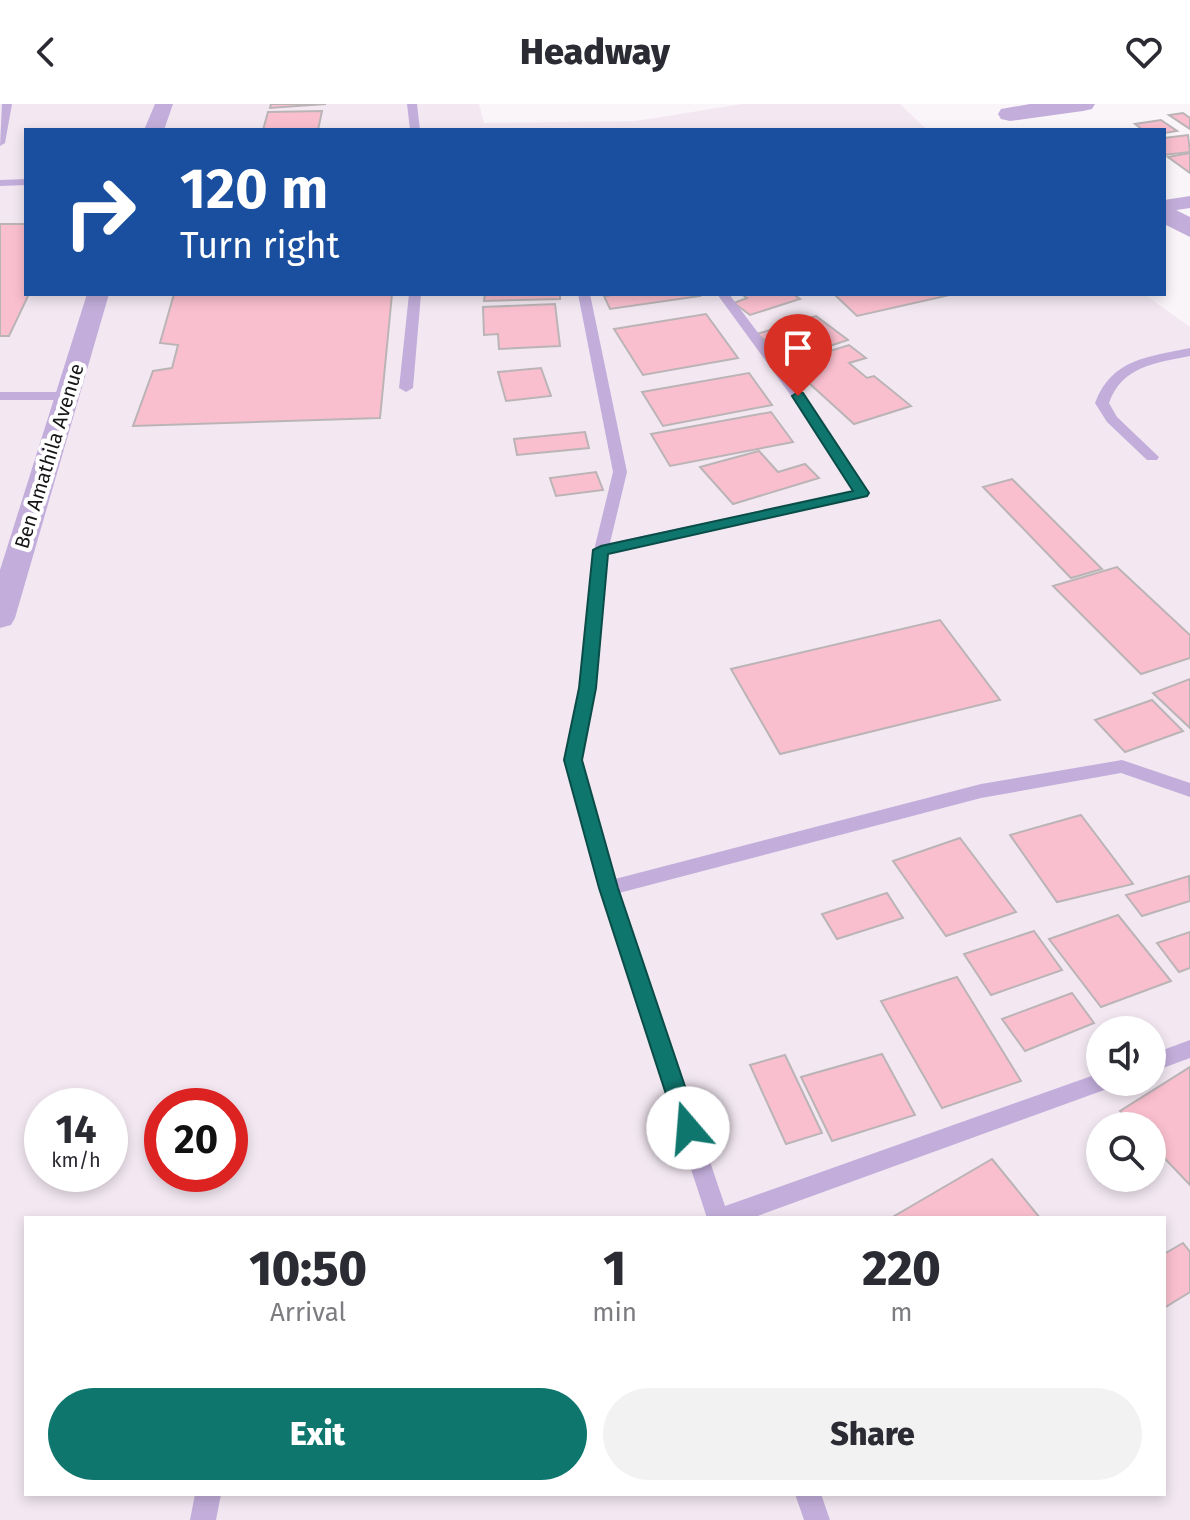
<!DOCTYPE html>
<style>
:root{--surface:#fff;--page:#f2f2f3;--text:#2b2b33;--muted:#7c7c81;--accent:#0f766e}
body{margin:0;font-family:"Fira Sans",sans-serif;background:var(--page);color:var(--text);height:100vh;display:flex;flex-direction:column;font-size:30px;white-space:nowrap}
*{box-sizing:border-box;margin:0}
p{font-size:26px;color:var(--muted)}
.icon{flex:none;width:44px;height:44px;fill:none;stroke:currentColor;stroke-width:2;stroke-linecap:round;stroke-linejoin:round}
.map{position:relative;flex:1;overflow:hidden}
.details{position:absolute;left:24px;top:1112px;width:1142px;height:280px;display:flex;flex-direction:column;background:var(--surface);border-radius:0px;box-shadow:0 4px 12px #0003}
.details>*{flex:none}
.guide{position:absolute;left:24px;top:24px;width:1142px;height:168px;border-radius:0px;box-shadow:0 4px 12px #0003;background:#1a4fa0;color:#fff;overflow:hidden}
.fabs{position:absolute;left:1086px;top:912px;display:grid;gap:16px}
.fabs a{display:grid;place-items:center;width:80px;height:80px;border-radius:50%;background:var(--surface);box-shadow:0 4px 12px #0003;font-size:40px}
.speed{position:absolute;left:24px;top:984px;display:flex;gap:16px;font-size:40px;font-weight:700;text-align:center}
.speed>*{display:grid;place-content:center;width:104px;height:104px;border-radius:50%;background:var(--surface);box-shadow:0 4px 12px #0003;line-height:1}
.speed small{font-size:20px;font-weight:400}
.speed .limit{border:12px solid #d22;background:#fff;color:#111}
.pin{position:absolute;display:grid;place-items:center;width:68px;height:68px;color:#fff;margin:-82px -34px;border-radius:50% 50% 50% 0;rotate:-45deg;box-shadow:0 0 8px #0007}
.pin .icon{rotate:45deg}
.me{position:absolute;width:88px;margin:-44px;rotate:342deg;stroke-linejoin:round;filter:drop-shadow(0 0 6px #0008)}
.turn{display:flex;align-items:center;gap:28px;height:168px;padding:0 24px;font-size:36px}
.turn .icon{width:104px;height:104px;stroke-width:2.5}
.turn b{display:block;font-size:56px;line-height:68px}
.eta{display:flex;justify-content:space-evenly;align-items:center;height:136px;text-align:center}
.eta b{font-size:48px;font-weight:800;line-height:56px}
.button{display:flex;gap:16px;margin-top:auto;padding:16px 24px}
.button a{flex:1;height:92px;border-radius:48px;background:var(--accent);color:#fff;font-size:32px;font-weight:800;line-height:92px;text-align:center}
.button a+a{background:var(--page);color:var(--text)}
header{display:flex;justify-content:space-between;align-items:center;height:104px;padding:0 24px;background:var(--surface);font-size:36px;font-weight:800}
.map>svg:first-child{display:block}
.built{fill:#f3e8f2;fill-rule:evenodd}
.building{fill:#fabfcf;stroke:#bbb4b6;stroke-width:2}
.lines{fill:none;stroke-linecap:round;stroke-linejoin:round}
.service{fill:#c3aedb;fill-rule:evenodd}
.minor{fill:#c3aedb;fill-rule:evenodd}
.tertiary{fill:#c3aedb;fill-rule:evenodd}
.route{fill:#0f766e;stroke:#0a4d48;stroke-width:2}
.labels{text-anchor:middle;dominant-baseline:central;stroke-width:8;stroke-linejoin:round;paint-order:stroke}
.far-street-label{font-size:20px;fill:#161516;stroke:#fff}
</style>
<header><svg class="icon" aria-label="back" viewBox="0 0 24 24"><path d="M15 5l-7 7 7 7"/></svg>Headway<svg class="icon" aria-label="heart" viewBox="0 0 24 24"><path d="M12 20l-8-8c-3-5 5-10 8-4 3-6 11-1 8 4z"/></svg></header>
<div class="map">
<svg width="1190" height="1416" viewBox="0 0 1190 1416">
<rect width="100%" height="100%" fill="#faf5f9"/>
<path class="built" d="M0,0H479L484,19L636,17L742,0H900L927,26H26V190H1144L1190,223V1416H0ZM1100,926H1152V978H1100ZM42,1002H110V1070H42ZM162,1002H230V1070H162ZM1100,1022H1152V1074H1100ZM26,1114H1164V1390H26Z"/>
<g class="building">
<path d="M271,0H326L270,4Z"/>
<path d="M322,7L318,26H263L268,8Z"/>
<path d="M1183,9L1190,14V25L1169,11Z"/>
<path d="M1161,16L1177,27L1164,29V26H1143L1135,20Z"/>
<path d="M1188,31L1190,48L1164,51V34Z"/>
<path d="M1190,49V69L1168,53Z"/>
<path d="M0,120H26V190H29L9,232H0Z"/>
<path d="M174,190H392L380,314L133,322L153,267L172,264L178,241L160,239Z"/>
<path d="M485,190H560V195L484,197Z"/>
<path d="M622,190H699L700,192L610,205L604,192Z"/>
<path d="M741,190H793L800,195L750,211L734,199L747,194Z"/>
<path d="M834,190H948L950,191L857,212Z"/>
<path d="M555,200L560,242L499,245L498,230L484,231L483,203Z"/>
<path d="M706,210L738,254L643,271L614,225Z"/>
<path d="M816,212L848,236L815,247L798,233L772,242L757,230Z"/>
<path d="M849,241L866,254L849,259L867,274L874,272L911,302L854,320L788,260Z"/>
<path d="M541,264L551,292L506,297L498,268Z"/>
<path d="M749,269L772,301L663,322L642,288Z"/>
<path d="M771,308L793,338L670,362L651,330Z"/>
<path d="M585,328L589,344L517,351L514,335Z"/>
<path d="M759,347L778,368L805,360L819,374L733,400L700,363Z"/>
<path d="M596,368L603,386L556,392L550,374Z"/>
<path d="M1012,375L1102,465L1071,474L983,383Z"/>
<path d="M1117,463L1190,531V554L1141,570L1053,482Z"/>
<path d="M940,516L1000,596L780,650L731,565Z"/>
<path d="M1190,575V624L1153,589Z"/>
<path d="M1152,596L1183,627L1125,648L1095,616Z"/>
<path d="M1081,711L1133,780L1057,798L1010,731Z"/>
<path d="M960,734L1016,808L946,832L893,757Z"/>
<path d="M1189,772L1190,797L1142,812L1126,791Z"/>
<path d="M887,789L903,814L837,835L822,810Z"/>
<path d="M1118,811L1171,877L1101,903L1049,835Z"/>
<path d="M1034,827L1062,866L991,891L964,850Z"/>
<path d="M1190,828V864L1179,868L1157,839Z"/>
<path d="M957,873L1021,977L942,1004L881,897Z"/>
<path d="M1072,889L1094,919L1025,947L1002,915Z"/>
<path d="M882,950L915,1011L832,1037L801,973Z"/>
<path d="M785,951L822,1029L786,1040L750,961Z"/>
<path d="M1190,963V1081L1152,1041V1022H1134L1120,1007Z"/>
<path d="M992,1055L1040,1114H891Z"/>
<path d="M1183,1139L1190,1148V1188L1164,1204V1150Z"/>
</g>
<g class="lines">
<g class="service">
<path d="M2,0H12L5,39L0,42Z"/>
<path d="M407,0H417L420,26H410Z"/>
<path d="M26,75V81L0,82V76Z"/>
<path d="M409,190H421L413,284L406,288L399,284Z"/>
<path d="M578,190H590L627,368L610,439L853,387L792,293L717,190H729L803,289L869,389L862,393L608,449L596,584L582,656L615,775L981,680L1122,656L1190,679V693L1121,669L981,694L619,789L725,1102L1100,969V978H1111L1107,985L752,1114H707L599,784L564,656L580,584L594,446L613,368Z"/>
<path d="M1190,244V252C1156,259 1122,262 1109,299L1117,313L1159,353L1157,356H1147L1107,318L1095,299C1112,254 1149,253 1190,244Z"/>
<path d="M0,288H67L74,292L67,296H0Z"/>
<path d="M1190,936V954L1152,968V950Z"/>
<path d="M195,1390H221L216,1416H190Z"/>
<path d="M795,1390H821L830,1416H804Z"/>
</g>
<g class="minor">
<path d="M155,0H173L164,26H144Z"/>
<path d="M1190,92V104L1164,108V96Z"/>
<path d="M87,190H109L15,514L11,521L0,524V466Z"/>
</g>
<g class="tertiary">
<path d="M1030,0H1095L1092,5L1083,7L1010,17L1001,15L998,10L1001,5Z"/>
<path d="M1164,100L1190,113V133L1164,120Z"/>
</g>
</g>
<path class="route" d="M798,288L803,289L869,389L867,392L608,450L596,584L582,656L618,784L699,1024L696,1031L688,1034L680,1031L677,1024L599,784L564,656L579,584L593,446L601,442L853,387L792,292Z"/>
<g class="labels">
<g class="far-street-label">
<text transform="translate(49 352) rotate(-73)">Ben Amathila Avenue</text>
</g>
</g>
</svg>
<div class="fabs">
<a><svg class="icon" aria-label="sound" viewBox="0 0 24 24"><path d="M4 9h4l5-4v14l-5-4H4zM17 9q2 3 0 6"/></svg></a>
<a><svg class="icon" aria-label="search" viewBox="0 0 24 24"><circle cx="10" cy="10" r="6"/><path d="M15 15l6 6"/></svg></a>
</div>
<div class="speed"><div>14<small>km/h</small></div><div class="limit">20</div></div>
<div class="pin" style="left:798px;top:292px;background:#d93025"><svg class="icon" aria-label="arrive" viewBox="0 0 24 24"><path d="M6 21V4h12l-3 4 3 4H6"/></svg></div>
<svg class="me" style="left:688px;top:1024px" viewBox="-20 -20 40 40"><circle r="19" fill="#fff"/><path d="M0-13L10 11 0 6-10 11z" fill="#0f766e"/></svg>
<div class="guide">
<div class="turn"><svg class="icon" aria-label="right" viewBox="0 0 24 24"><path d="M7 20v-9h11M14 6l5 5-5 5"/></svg><div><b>120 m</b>Turn right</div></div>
</div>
<section class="details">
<div class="eta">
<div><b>10:50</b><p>Arrival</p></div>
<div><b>1</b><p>min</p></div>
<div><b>220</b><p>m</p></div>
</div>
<div class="button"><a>Exit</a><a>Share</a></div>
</section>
</div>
